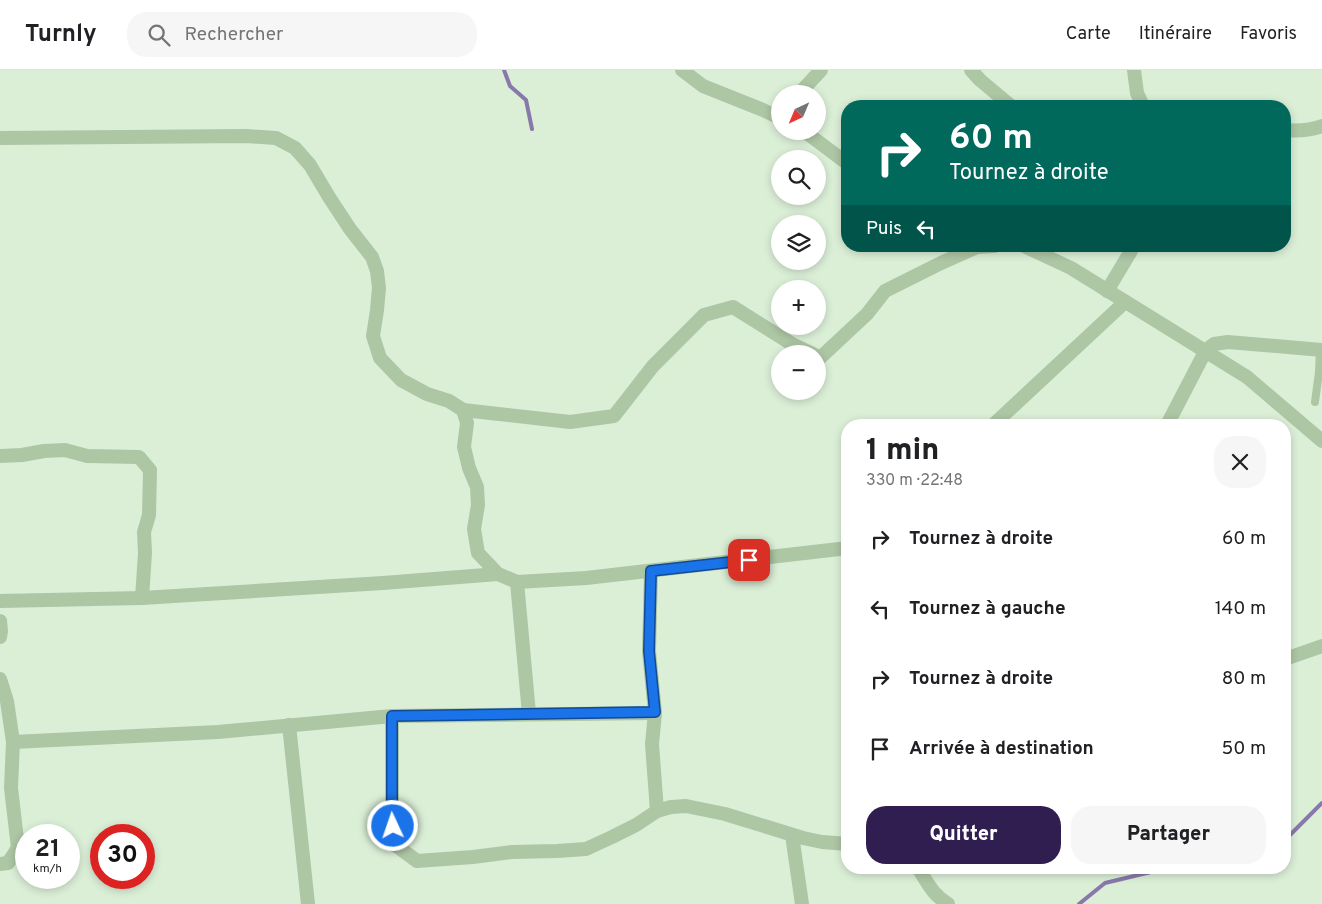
<!DOCTYPE html>
<html lang="fr">
<meta charset="utf-8">
<style>
:root{--surface:#fff;--page:#f6f6f6;--text:#202124;--muted:#757577;--line:#e0e0e0;--accent:#301e51}
body{margin:0;font-family:Overpass,sans-serif;background:var(--page);color:var(--text);height:100vh;display:flex;flex-direction:column;font-size:19px;white-space:nowrap}
*{box-sizing:border-box;margin:0}
p{font-size:16px;color:var(--muted)}
.icon{flex:none;width:28px;height:28px;fill:none;stroke:currentColor;stroke-width:2;stroke-linecap:round;stroke-linejoin:round}
.map{position:relative;flex:1;overflow:hidden}
.panel{position:absolute;left:841px;top:349px;width:450px;height:455px;display:flex;flex-direction:column;background:var(--surface);border-radius:20px;box-shadow:0 2px 8px #0003}
.panel>*{flex:none}
.top-card{position:absolute;left:841px;top:30px;width:450px;height:152px;border-radius:20px;box-shadow:0 2px 8px #0003;background:#00695c;color:#fff;overflow:hidden}
.needle{width:32px;rotate:224deg}
.controls{position:absolute;left:771px;top:15px;display:grid;gap:10px}
.controls a{display:grid;place-items:center;width:55px;height:55px;border-radius:50%;background:var(--surface);box-shadow:0 2px 8px #0003;font-size:25px}
.speed{position:absolute;left:15px;top:754px;display:flex;gap:10px;font-size:25px;font-weight:700;text-align:center}
.speed>*{display:grid;place-content:center;width:65px;height:65px;border-radius:50%;background:var(--surface);box-shadow:0 2px 8px #0003;line-height:1}
.speed small{font-size:12px;font-weight:400}
.speed .limit{border:8px solid #d22;background:#fff;color:#111}
.pin{position:absolute;display:grid;place-items:center;width:42px;height:42px;color:#fff;margin:-21px;border-radius:10px;box-shadow:0 2px 8px #0006}
.me{position:absolute;width:55px;margin:-28px;rotate:357deg;stroke-linejoin:round;filter:drop-shadow(0 0 4px #0008)}
.turn{display:flex;align-items:center;gap:18px;height:105px;padding:0 25px;font-size:22px}
.turn .icon{width:65px;height:65px;stroke-width:2.5}
.turn b{display:block;font-size:35px;line-height:42px}
.then{display:flex;align-items:center;height:48px;padding:0 25px;background:#0003;gap:10px;font-size:19px}
.round{display:grid;place-items:center;flex:none;width:52px;height:52px;border-radius:20px;background:var(--page)}
.summary{display:flex;align-items:center;justify-content:space-between;height:85px;padding:0 25px}
h1{font-size:30px;font-weight:800;line-height:38px}
.primary-button{display:flex;gap:10px;margin-top:auto;padding:10px 25px}
.primary-button a{flex:1;height:58px;border-radius:20px;background:var(--accent);color:#fff;font-size:20px;font-weight:800;line-height:58px;text-align:center}
.primary-button a+a{background:var(--page);color:var(--text)}
ul{padding:0;list-style:none}
li{display:flex;align-items:center;gap:15px;height:70px;padding:0 25px}
li div{flex:1}
li b{display:block;font-size:19px}
li em{font-style:normal}
header{display:flex;align-items:center;gap:30px;box-sizing:border-box;height:70px;padding:0 25px;background:var(--surface);border-bottom:1px solid var(--line)}
header strong{font-size:24px}
nav{display:flex;gap:28px;margin-inline-start:auto;font-size:18px}
.search{width:350px;height:45px;background:var(--page);display:flex;align-items:center;gap:12px;box-sizing:border-box;padding:0 18px;border-radius:20px;color:var(--muted);font-size:19px}
.map>svg:first-child{display:block}
.lines{fill:none;stroke-linecap:round;stroke-linejoin:round}
.stream{stroke:#8978aa;stroke-width:4}
.service{stroke:#adc6a4;stroke-width:8}
.minor{stroke:#adc6a4;stroke-width:14}
.route-casing{stroke:#114b97;stroke-width:12}
.route{stroke:#1a73e8;stroke-width:9}
</style>
<header>
<strong>Turnly</strong>
<div class="search"><svg class="icon" aria-label="search" viewBox="0 0 24 24"><circle cx="10" cy="10" r="6"/><path d="M15 15l6 6"/></svg>Rechercher</div>
<nav><a>Carte</a><a>Itinéraire</a><a>Favoris</a></nav>
</header>
<div class="map">
<svg width="1322" height="834" viewBox="0 0 1322 834">
<rect width="100%" height="100%" fill="#dbefd7"/>
<g class="lines">
<g class="stream">
<path d="M504,0L510,16L526,30L532,59"/>
<path d="M1285,770L1322,733"/>
<path d="M1079,834L1105,813L1155,801L1235,798"/>
</g>
<path class="service" d="M1315,332L1319,302L1320,280"/>
<g class="minor">
<path d="M682,0L703,16L763,40L780,48"/>
<path d="M971,0L980,10L1011,36"/>
<path d="M1134,0L1137,23L1143,36"/>
<path d="M799,24L821,0"/>
<path d="M1285,60C1297,61 1311,60 1322,56"/>
<path d="M804,61L848,94"/>
<path d="M0,68L246,66L276,68L295,78L310,95L329,127L350,159L372,187L377,201L379,218L377,240L373,266L380,288L401,310L427,324L449,331L463,340L570,352L614,346L653,296L704,245L733,237L792,274L813,284"/>
<path d="M1024,176L1071,198L1247,307L1322,371"/>
<path d="M1107,221L1131,181V176"/>
<path d="M818,286L821,287L867,244L885,221L941,193L977,177L994,176"/>
<path d="M463,340L467,353L464,377L469,398L477,417L478,435L474,459L478,483L498,504L517,512L586,508L848,478"/>
<path d="M993,355L1125,232"/>
<path d="M1167,355L1206,280L1214,274L1228,272L1322,280"/>
<path d="M0,386L22,385L44,381L65,380L87,386L139,387L150,400L149,445L144,462L145,483L142,528"/>
<path d="M651,501L649,581L655,643L652,674L657,741"/>
<path d="M517,512L529,644"/>
<path d="M0,531L142,528L383,513L498,504"/>
<path d="M0,551L1,561L0,567"/>
<path d="M1285,589L1322,576"/>
<path d="M0,609L7,631L13,672"/>
<path d="M392,646V737L394,774L417,791L473,787L512,782L557,781L586,779L612,767L636,755L657,741L671,737L686,736L725,744L803,768L822,772L848,774"/>
<path d="M289,655L308,834"/>
<path d="M792,765L802,834"/>
<path d="M0,794L8,793L18,778L11,718L13,672L218,662L392,646L655,643"/>
<path d="M918,798C928,813 932,824 948,834"/>
</g>
</g>
<g class="lines">
<defs>
<path id="route" d="M393,756L392,737V646L655,642L649,581L651,501L749,490"/>
</defs>
<use href="#route" class="route-casing"/>
<use href="#route" class="route"/>
</g>
</svg>
<div class="controls">
<a><svg class="needle" viewBox="-14 -14 28 28"><path d="M0-13l5 13h-10z" fill="#e53935"/><path d="M0 13l5-13h-10z" fill="#757577"/></svg></a>
<a><svg class="icon" aria-label="search" viewBox="0 0 24 24"><circle cx="10" cy="10" r="6"/><path d="M15 15l6 6"/></svg></a>
<a><svg class="icon" aria-label="layers" viewBox="0 0 24 24"><path d="M12 4l9 5-9 5-9-5zM3 14l9 5 9-5"/></svg></a>
<a>+</a>
<a>−</a>
</div>
<div class="speed"><div>21<small>km/h</small></div><div class="limit">30</div></div>
<div class="pin" style="left:749px;top:490px;background:#d93025"><svg class="icon" aria-label="arrive" viewBox="0 0 24 24"><path d="M6 21V4h12l-3 4 3 4H6"/></svg></div>
<svg class="me" style="left:393px;top:756px" viewBox="-20 -20 40 40"><circle r="17" fill="#1a73e8" stroke="#fff" stroke-width="3"/><path d="M0-11L8 9 0 5-8 9z" fill="#fff"/></svg>
<div class="top-card">
<div class="turn"><svg class="icon" aria-label="right" viewBox="0 0 24 24"><path d="M7 20v-9h11M14 6l5 5-5 5"/></svg><div><b>60 m</b>Tournez à droite</div></div>
<div class="then">Puis<svg class="icon" aria-label="left" viewBox="0 0 24 24"><path d="M17 20v-9H6M10 6l-5 5 5 5"/></svg></div>
</div>
<section class="panel">
<div class="summary"><div><h1>1 min</h1><p>330 m · 22:48</p></div><a class="round"><svg class="icon" aria-label="close" viewBox="0 0 24 24"><path d="M6 6l12 12M18 6L6 18"/></svg></a></div>
<ul>
<li><svg class="icon" aria-label="right" viewBox="0 0 24 24"><path d="M7 20v-9h11M14 6l5 5-5 5"/></svg><div><b>Tournez à droite</b></div><em>60 m</em></li>
<li><svg class="icon" aria-label="left" viewBox="0 0 24 24"><path d="M17 20v-9H6M10 6l-5 5 5 5"/></svg><div><b>Tournez à gauche</b></div><em>140 m</em></li>
<li><svg class="icon" aria-label="right" viewBox="0 0 24 24"><path d="M7 20v-9h11M14 6l5 5-5 5"/></svg><div><b>Tournez à droite</b></div><em>80 m</em></li>
<li><svg class="icon" aria-label="arrive" viewBox="0 0 24 24"><path d="M6 21V4h12l-3 4 3 4H6"/></svg><div><b>Arrivée à destination</b></div><em>50 m</em></li>
</ul>
<div class="primary-button"><a>Quitter</a><a>Partager</a></div>
</section>
</div>
